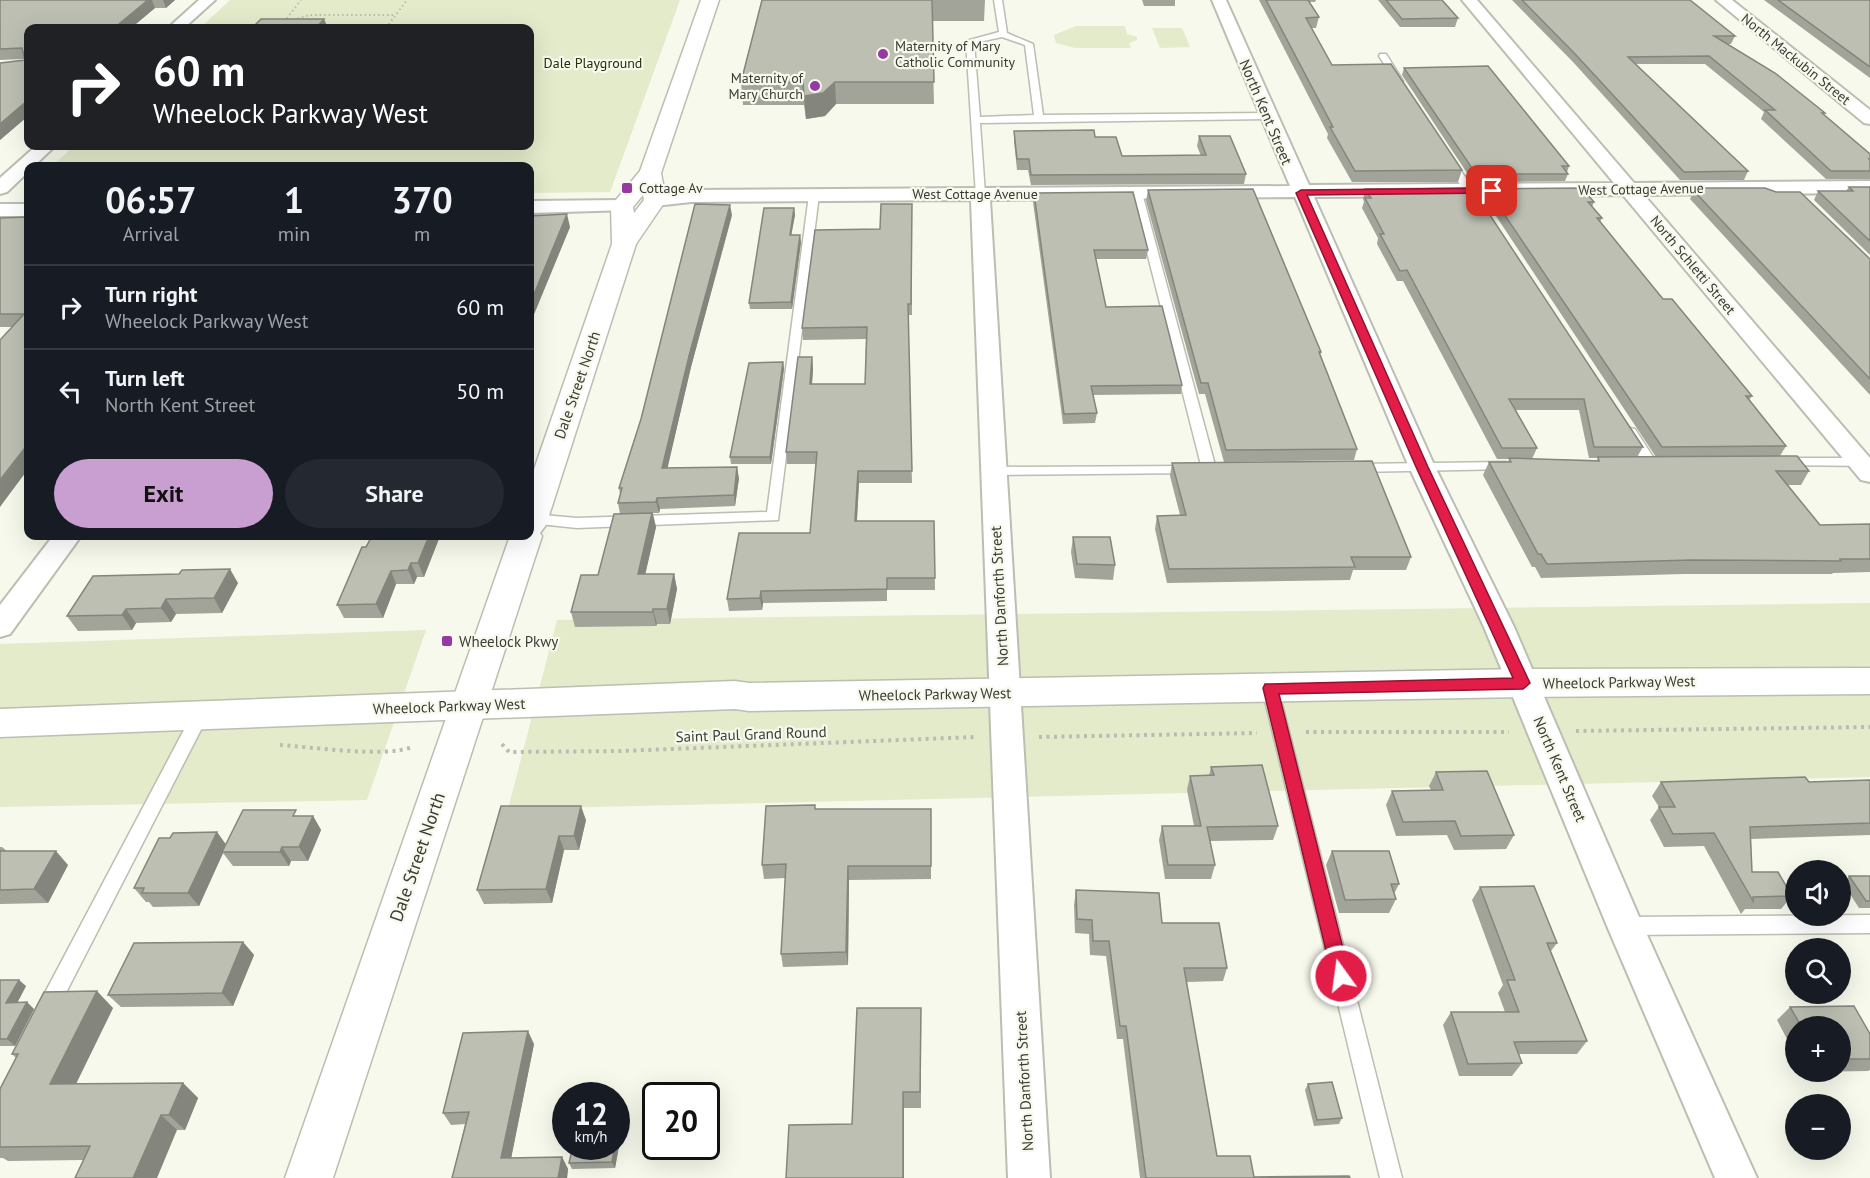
<!DOCTYPE html>
<meta charset="utf-8">
<style>
:root{--surface:#171b24;--page:#242831;--text:#f1f3f6;--muted:#9ea1a6;--line:#363941;--accent:#c89fd0}
body{margin:0;font-family:"PT Sans",sans-serif;background:var(--page);color:var(--text);height:100vh;display:flex;flex-direction:column;font-size:22px;white-space:nowrap}
*{box-sizing:border-box;margin:0}
p{font-size:20px;color:var(--muted)}
.icon{flex:none;width:33px;height:33px;fill:none;stroke:currentColor;stroke-width:2;stroke-linecap:round;stroke-linejoin:round}
.map{position:relative;flex:1;overflow:hidden}
.details{position:absolute;left:24px;top:162px;width:510px;height:378px;display:flex;flex-direction:column;background:var(--surface);border-radius:12px;box-shadow:0 6px 24px #0002}
.details>*{flex:none}
.hud{position:absolute;left:24px;top:24px;width:510px;height:126px;border-radius:12px;box-shadow:0 6px 24px #0002;background:#202124;color:#fff;overflow:hidden}
.tools{position:absolute;left:1785px;top:860px;display:grid;gap:12px}
.tools a{display:grid;place-items:center;width:66px;height:66px;border-radius:50%;background:var(--surface);box-shadow:0 6px 24px #0002;font-size:30px}
.speed{position:absolute;left:552px;top:1082px;display:flex;gap:12px;font-size:30px;font-weight:700;text-align:center}
.speed>*{display:grid;place-content:center;width:78px;height:78px;border-radius:50%;background:var(--surface);box-shadow:0 6px 24px #0002;line-height:1}
.speed small{font-size:15px;font-weight:400}
.speed .limit{border:3px solid #111;border-radius:9px;background:#fff;color:#111}
.pin{position:absolute;display:grid;place-items:center;width:51px;height:51px;color:#fff;margin:-26px;border-radius:12px;box-shadow:0 3px 9px #0006}
.me{position:absolute;width:66px;margin:-33px;rotate:346deg;stroke-linejoin:round;filter:drop-shadow(0 0 4px #0008)}
.turn{display:flex;align-items:center;gap:21px;height:126px;padding:0 30px;font-size:27px}
.turn .icon{width:78px;height:78px;stroke-width:2.5}
.turn b{display:block;font-size:42px;line-height:51px}
.eta{display:flex;justify-content:space-evenly;align-items:center;height:102px;text-align:center}
.eta b{font-size:36px;font-weight:700;line-height:42px}
.action{display:flex;gap:12px;margin-top:auto;padding:12px 30px}
.action a{flex:1;height:69px;border-radius:36px;background:var(--accent);color:#111;font-size:24px;font-weight:700;line-height:69px;text-align:center}
.action a+a{background:var(--page);color:var(--text)}
ul{padding:0;list-style:none}
li{display:flex;align-items:center;gap:18px;height:84px;padding:0 30px;border-top:2px solid var(--line)}
li div{flex:1}
li b{display:block;font-size:22px}
li em{font-style:normal}
.map>svg:first-child{display:block}
.green{fill:#e3ebcb}
.lines{fill:none;stroke-linecap:round;stroke-linejoin:round}
.service-casing{stroke:#bbbeb1;stroke-width:3}
.minor-casing{stroke:#bbbeb1;stroke-width:4}
.tertiary-casing{stroke:#bbbeb1;stroke-width:3}
.secondary-casing{stroke:#bbbeb1;stroke-width:3}
.path-far1{stroke:#babcb1;stroke-width:2;stroke-dasharray:1.5 3;stroke-linecap:butt}
.path{stroke:#babcb1;stroke-width:4;stroke-dasharray:3 4.5;stroke-linecap:butt}
.service{fill:#fff;fill-rule:evenodd}
.minor{fill:#fff;fill-rule:evenodd}
.tertiary{fill:#fff;fill-rule:evenodd}
.secondary{fill:#fff;fill-rule:evenodd}
.wall{fill:#a2a499;fill-rule:evenodd}
.shaded-wall{fill:#84867d}
.building{fill:#bcbfb2;stroke:#84867d;stroke-width:1.5}
.route{fill:#e11d48;stroke:#92132f;stroke-width:1.5}
.poi-dot{fill:#9639a2;stroke:#f6f9eb;stroke-width:2}
.labels{text-anchor:middle;dominant-baseline:central;stroke-width:4.5;stroke-linejoin:round;paint-order:stroke}
.far-poi-label{font-size:14px;fill:#3b3c37;stroke:#f6f9eb;text-anchor:start}
.far-street-label{font-size:14px;fill:#3b3c37;stroke:#f6f9eb}
.far-park-label{font-size:14px;fill:#272d06;stroke:#f6f9eb}
.street-label{font-size:15px;fill:#3b3c37;stroke:#f6f9eb}
.poi-label{font-size:15px;fill:#3b3c37;stroke:#f6f9eb;text-anchor:start}
.near-street-label{font-size:18px;fill:#3b3c37;stroke:#f6f9eb}
</style>
<div class="map">
<svg width="1870" height="1178" viewBox="0 0 1870 1178">
<rect width="100%" height="100%" fill="#f6f9eb"/>
<g class="green">
<path d="M230,0H680L610,192L530,193V166H52L74,146H530V28H200Z"/>
<path d="M1076,26H1125L1127,34L1137,37V40L1129,43L1131,48H1075L1056,43L1054,35Z"/>
<path d="M1152,28H1182L1190,47L1160,48Z"/>
<path d="M1870,603V777L508,809L557,620Z"/>
<path d="M426,630L367,800L0,807V644Z"/>
</g>
<g class="lines">
<defs>
<g id="service">
<path d="M994,0H1002L1007,33L1033,44L1043,115L1268,113L1273,116L1268,119L980,123L985,194L976,196L966,41L999,32ZM1002,37L1025,45L1034,115L980,117L974,43Z"/>
<path d="M1380,54H1386L1403,81L1402,83H1396L1379,56Z"/>
<path d="M1446,157H1452L1480,200L1479,202H1471L1444,159Z"/>
<path d="M1133,191L1142,193L1216,469L1214,472L1209,473L1202,469L1132,193Z"/>
<path d="M814,192L819,195L778,520L577,528L530,523V515L532,514L577,518L767,512L809,195Z"/>
<path d="M1630,428L1635,429L1657,463L1655,466L1650,467L1645,466L1623,432Z"/>
<path d="M1782,458H1870V466L1777,465L1775,462L1777,459Z"/>
<path d="M1506,462L1513,466L1511,469L1356,472L1349,468L1356,464Z"/>
<path d="M1191,466L1198,470L1196,473L993,475L986,471L993,467Z"/>
<path d="M1270,682L1276,684L1278,688L1402,1178H1380L1262,688L1264,684Z"/>
<path d="M200,710L206,711L208,716L53,1018L46,1021L39,1018L36,1011L39,1004L194,711Z"/>
<path d="M1870,915V933L1625,935L1618,932L1615,926L1618,920L1625,917Z"/>
</g>
<g id="minor">
<path d="M199,0H215L184,28H168Z"/>
<path d="M1212,0H1226L1309,185L1614,183L1462,0H1477L1634,183L1870,181V193L1644,195L1870,458V482L1861,480L1623,195L1314,197L1435,467L1514,627L1643,926L1757,1178H1715L1607,926L1484,627L1409,467L1295,197L990,200L1050,1178H1008L971,200L691,202L655,206L645,200L655,194L691,190L1290,186Z"/>
<path d="M1716,0H1732L1870,110V124L1864,123Z"/>
<path d="M36,146H55L34,166H28V172L7,192L0,194V178Z"/>
<path d="M622,200L629,202L632,206L629,210L530,213V201Z"/>
<rect x="0" y="204" width="28" height="12"/>
<path d="M53,536H81L10,634L0,637V605Z"/>
</g>
<path id="tertiary" d="M1870,668V694L1523,697L749,711L735,709L0,737V709L735,681L749,683L1523,669Z"/>
<path id="secondary" d="M701,0H719L661,173L666,200L636,244L546,525L540,533L542,536L333,1178H285L510,536H530V481L612,244L611,206L640,171ZM643,195L644,200L634,213L633,207Z"/>
</defs>
<use href="#service" class="service-casing"/>
<use href="#minor" class="minor-casing"/>
<use href="#tertiary" class="tertiary-casing"/>
<use href="#secondary" class="secondary-casing"/>
<g class="path-far1">
<path d="M289,21L309,15H396"/>
<path d="M284,22L301,0"/>
<path d="M386,28L407,0"/>
</g>
<g class="path">
<path d="M1576,731L1870,727"/>
<path d="M1306,732H1509"/>
<path d="M1039,737L1257,733"/>
<path d="M502,744L509,752L621,751L975,737"/>
<path d="M280,745C313,747 384,758 412,747"/>
</g>
<use href="#service" class="service"/>
<use href="#minor" class="minor"/>
<use href="#tertiary" class="tertiary"/>
<use href="#secondary" class="secondary"/>
</g>
<g class="wall">
<path d="M0,0H175L166,8H155L131,28H28V116L0,140V63L25,60L24,59L0,60Z"/>
<path d="M762,0H985L984,21H932L934,104H836L825,116L806,119L804,105H743L741,82Z"/>
<path d="M1142,0H1175V6H1144Z"/>
<path d="M1259,0H1316L1315,2H1309L1319,17L1316,28H1311L1332,65L1462,170L1458,182H1352L1327,138L1328,134Z"/>
<path d="M1378,0H1442L1458,18L1455,27H1400Z"/>
<path d="M1512,0H1690L1735,36L1731,44H1727L1825,113L1824,115L1870,171V179H1826L1761,119L1764,112L1705,64H1636L1748,171L1744,180H1680L1573,62Z"/>
<path d="M1764,0H1870V78Z"/>
<path d="M1404,68L1569,166L1567,172L1568,174L1565,181L1473,182L1402,75Z"/>
<path d="M1014,131L1095,137L1122,156H1201L1197,146L1199,136L1246,174L1244,184L1031,185L1028,170H1017L1014,141Z"/>
<path d="M1849,187H1870V255L1814,200L1818,191H1846Z"/>
<path d="M1699,188L1870,259V395L1690,199L1694,191H1698Z"/>
<path d="M1365,189L1643,447L1637,457H1656L1484,198L1487,189L1594,202L1592,207L1602,218L1600,222L1663,299L1752,396L1749,400L1786,446L1780,456L1809,471L1801,485H1787L1820,525L1870,524V572L1833,573L1832,574H1684L1541,578L1535,567H1532L1483,475L1489,462H1508L1509,459H1497L1403,281H1397L1377,244L1378,238L1362,208L1364,202L1363,199ZM1516,410H1579L1589,458H1598L1597,460L1532,459L1537,448Z"/>
<path d="M1148,190L1321,352L1320,355L1357,449L1354,460L1224,462L1205,394H1199L1146,201Z"/>
<path d="M1034,193L1148,250L1146,259H1096L1106,307L1182,385L1181,394L1093,395L1097,413L1095,423L1063,424L1033,202Z"/>
<path d="M912,204V315H908L912,483H859L857,521H934L935,590H887V601L763,603L762,610L729,611L727,599L810,533L816,464H787L786,452L812,357L813,369L812,384H865L866,339L803,340L802,328L880,229Z"/>
<path d="M794,208L795,215L791,235L801,242L792,309H750L749,303Z"/>
<path d="M732,215L691,367L667,468L739,478L735,506L660,509L659,513H653L656,527L645,574H674L677,589L670,624H657L656,626L575,627L571,612L598,575L620,514L618,503L620,494L619,488Z"/>
<path d="M530,216L570,227L532,319H530Z"/>
<path d="M28,217V469L13,489L12,327H0V218Z"/>
<path d="M783,362L784,369L771,464H731L730,457Z"/>
<path d="M1172,463L1411,557L1406,570H1353L1350,580L1167,583L1155,529L1157,516L1180,515L1170,476Z"/>
<path d="M440,536L424,577H417L414,584H396L383,618H344L337,605L366,547Z"/>
<path d="M1073,537L1115,565L1113,580L1075,578L1071,552Z"/>
<path d="M238,583L222,613L176,614L171,622L136,623L132,630L78,631L67,616Z"/>
<path d="M1211,767L1278,826L1273,840L1210,841L1215,865L1211,879H1165L1159,840L1162,826H1194L1187,790L1190,776H1209Z"/>
<path d="M1436,772L1514,835L1506,849L1454,850L1447,835L1396,836L1386,805L1392,791L1431,790L1429,786Z"/>
<path d="M1870,780V835L1751,839L1752,872L1792,896L1781,909H1745L1741,914L1704,846L1664,847L1650,820L1659,807L1652,796L1661,782H1809Z"/>
<path d="M501,806L586,820L579,850H564L552,903L484,904L477,890Z"/>
<path d="M816,809H931V879L849,880L848,965L783,967L781,954L785,878L764,879L762,865Z"/>
<path d="M299,816H313L321,830L308,861H291L289,866H233L223,853L199,906L153,907L149,902H146L134,888L170,838L217,832L226,845Z"/>
<path d="M0,847H2L7,851L68,865L48,903L0,904Z"/>
<path d="M1332,851L1399,884L1394,894L1396,899L1389,913H1339L1326,865Z"/>
<path d="M1849,876H1870V908H1859L1843,883Z"/>
<path d="M1480,887L1557,943L1551,951L1587,1041L1577,1054H1519L1522,1063L1512,1076H1459L1443,1025L1451,1012H1505L1498,993L1503,985L1472,900Z"/>
<path d="M1076,890L1162,923L1227,968L1223,981L1186,982L1217,1156L1254,1177L1350,1178H1140L1123,1039H1117L1106,956L1090,955L1089,934L1075,933L1074,905Z"/>
<path d="M243,942L254,955L233,1006L121,1007L108,995Z"/>
<path d="M0,980L26,986L17,1003L34,1009L15,1046H0Z"/>
<path d="M1790,1007L1870,1034V1070L1868,1071L1804,1072L1840,1071V1026H1796V1056L1777,1020Z"/>
<path d="M113,1008L76,1084L183,1083L198,1098L185,1130H177L83,1160L8,1161L3,1158H0V1089L16,1058L12,1054Z"/>
<path d="M921,1008V1108H904V1178H786L852,1124Z"/>
<path d="M534,1044L511,1158L562,1157L568,1169L567,1178H452L465,1124L451,1125L443,1113Z"/>
<path d="M1308,1084L1342,1118L1339,1124L1314,1126L1305,1090Z"/>
<path d="M620,1141L615,1168L572,1169L569,1163Z"/>
</g>
<g class="shaded-wall">
<path d="M148,0H152L155,8L131,28H114Z"/>
<path d="M163,0H175L166,8Z"/>
<path d="M324,19L328,28H316Z"/>
<path d="M835,82L836,104L825,116L806,119L804,96Z"/>
<path d="M28,100V116L0,140V124Z"/>
<path d="M730,205L732,215L691,367L665,479L662,468L689,356Z"/>
<path d="M794,208L795,215L790,242V235Z"/>
<path d="M567,214L570,227L532,319L530,309V304Z"/>
<path d="M800,235L801,242L792,309L791,302Z"/>
<path d="M812,357L813,369L811,396L810,384Z"/>
<path d="M783,362L784,369L771,464L770,457Z"/>
<path d="M28,444V469L0,507V480Z"/>
<path d="M737,467L739,478L735,506L734,495Z"/>
<path d="M858,471L859,483L856,533L855,521Z"/>
<path d="M657,498L660,509L659,513L656,502Z"/>
<path d="M652,513L656,527L642,589L638,574Z"/>
<path d="M429,536H440L424,577L418,563Z"/>
<path d="M411,563L417,577L414,584L408,570Z"/>
<path d="M230,569L238,583L222,613L214,598Z"/>
<path d="M391,571L396,584L383,618L376,604Z"/>
<path d="M674,574L677,589L670,624L667,609Z"/>
<path d="M761,591L763,603L762,610L760,598Z"/>
<path d="M166,599L176,614L171,622L161,608Z"/>
<path d="M126,609L136,623L132,630L122,615Z"/>
<path d="M653,609L657,624L656,626L653,612Z"/>
<path d="M581,806L586,820L579,850L574,836Z"/>
<path d="M313,816L321,830L308,861L299,847Z"/>
<path d="M217,832L227,846L222,852L223,853L199,906L188,893Z"/>
<path d="M559,836L564,850L552,903L546,889Z"/>
<path d="M282,847L291,861L289,866L280,852Z"/>
<path d="M56,851L68,865L48,903L34,889Z"/>
<path d="M848,866L849,880L848,965L846,952Z"/>
<path d="M243,942L254,955L233,1006L222,993Z"/>
<path d="M19,980L26,986L14,1009L6,1003Z"/>
<path d="M97,991L113,1008L68,1100L50,1084Z"/>
<path d="M27,1002L34,1009L15,1046L7,1039Z"/>
<path d="M528,1031L534,1044L509,1169L501,1158Z"/>
<path d="M183,1083L198,1098L185,1130L169,1115Z"/>
<path d="M903,1092L904,1108V1178H903Z"/>
<path d="M161,1115L177,1130L157,1178H133Z"/>
<path d="M617,1135L620,1141L615,1168L612,1162L615,1146H616Z"/>
<path d="M562,1157L568,1169L567,1178H558Z"/>
</g>
<g class="building">
<path d="M0,0H148L114,28H28V100L0,124V63L25,60L22,48L0,49Z"/>
<path d="M762,0H932L934,82H835L823,93L804,96L803,82H741Z"/>
<path d="M1266,0H1308L1319,17L1306,18L1332,65L1391,64L1462,170L1355,171L1330,127H1333Z"/>
<path d="M1386,0H1442L1458,18L1402,19Z"/>
<path d="M1522,0H1690L1735,36H1714L1775,73L1825,113H1822L1870,154V159H1869L1870,160V171H1831L1765,110H1775L1709,56L1628,57L1748,171L1684,172L1576,55Z"/>
<path d="M1778,0H1870V67Z"/>
<path d="M261,19H324L316,28H252Z"/>
<path d="M1488,66L1569,166H1562L1568,174H1476L1404,68Z"/>
<path d="M1094,130L1095,137H1116L1122,156L1206,155L1199,136H1230L1246,174L1031,175L1029,159H1017L1014,131Z"/>
<path d="M1849,187H1870V241L1818,191H1853Z"/>
<path d="M1472,188L1643,447H1594L1584,399H1509L1537,448H1502L1407,270L1400,271L1380,234H1384L1365,198H1371L1365,189Z"/>
<path d="M1582,188L1594,202H1588L1602,218H1597L1663,299H1672L1752,396H1746L1786,446L1662,447L1487,189Z"/>
<path d="M1699,188H1765L1776,192H1800L1870,259V379L1694,191H1702Z"/>
<path d="M1253,189L1321,352H1319L1357,449L1226,450L1208,383H1201L1148,190Z"/>
<path d="M1133,192L1148,250H1094L1106,307L1162,306L1182,385L1091,386L1097,413L1064,414L1034,193Z"/>
<path d="M695,204L730,205L689,356L662,468L737,467L734,495L657,498L656,502L618,503L622,488H619L641,419Z"/>
<path d="M881,204H912L911,304H908L912,471H858L855,521H934L935,578H887V589L761,591L760,598L727,599L739,533H810L817,452H786L798,357H812L810,384H865L867,327L802,328L815,230L880,229Z"/>
<path d="M764,208H794L790,235H800L791,302L749,303Z"/>
<path d="M567,214L530,304V216Z"/>
<path d="M28,217V444L0,480V340L24,314H0V218Z"/>
<path d="M783,362L770,457H730L749,363Z"/>
<path d="M1797,456L1809,471H1776L1820,525L1870,524V559H1840L1841,561L1692,560L1547,564L1541,554H1538L1489,462H1511L1509,458L1599,461L1598,457Z"/>
<path d="M1372,461L1411,557H1351L1355,567L1169,569L1157,516L1186,515L1172,463Z"/>
<path d="M652,513L638,574H674L667,609H653V612H571L581,575H598L614,514Z"/>
<path d="M372,536H429L418,563H411L408,570L391,571L376,604L337,605L362,547H366Z"/>
<path d="M1073,537H1110L1115,565L1077,564Z"/>
<path d="M230,569L214,598L166,599L161,608L126,609L122,615L67,616L93,576L179,574L182,570Z"/>
<path d="M1262,765L1278,826L1207,827L1215,865H1168L1162,826H1201L1190,776L1214,775L1211,767Z"/>
<path d="M1487,771L1514,835L1461,836L1455,821L1403,822L1392,791L1443,790L1436,772Z"/>
<path d="M1805,777L1809,782L1870,780V823L1750,827L1752,872H1778L1792,896L1753,897V901L1714,833L1673,834L1659,807H1675L1661,782Z"/>
<path d="M815,805V809H931V866H848L846,952L781,954L786,864L762,865L766,806Z"/>
<path d="M501,806H581L574,836H559L546,889L477,890Z"/>
<path d="M243,810H296L293,816H313L299,847H282L280,852H222Z"/>
<path d="M217,832L188,893H142L144,888H134L159,838H170L173,833Z"/>
<path d="M0,851H56L34,889L0,890Z"/>
<path d="M1332,851H1389L1399,884H1391L1396,899L1345,900Z"/>
<path d="M1849,876H1870V901H1866Z"/>
<path d="M1534,886L1557,943H1547L1587,1041L1514,1042L1522,1063L1468,1064L1451,1012H1519L1507,980H1515L1480,887Z"/>
<path d="M1076,890L1159,893L1162,923H1219L1227,968H1184L1217,1156H1250L1254,1177L1349,1176L1350,1178H1146L1126,1026H1120L1109,941H1093L1092,920L1077,919Z"/>
<path d="M243,942L222,993L108,995L134,943Z"/>
<path d="M0,980H19L6,1003L27,1002L7,1039H0Z"/>
<path d="M97,991L50,1084L183,1083L169,1115H161L133,1178H75L90,1146L0,1147V1089L18,1054H12L44,992Z"/>
<path d="M1854,1006L1870,1034V1059H1840V1026H1801L1790,1007Z"/>
<path d="M857,1008H921L920,1092H903V1178H786L789,1125L852,1124Z"/>
<path d="M528,1031L501,1158L562,1157L558,1178H452L469,1112L443,1113L463,1033Z"/>
<path d="M1332,1082L1342,1118L1317,1120L1308,1084Z"/>
<path d="M573,1146H615L612,1162L569,1163Z"/>
</g>
<path class="route" d="M1492,188L1497,191L1495,193L1307,195L1428,467L1530,683L1523,689L1279,694L1350,976L1347,982L1341,985L1335,982L1332,976L1263,688L1265,684L1513,678L1416,467L1296,193L1301,190Z"/>
<g class="poi-dot">
<circle cx="883" cy="54" r="6"/>
<circle cx="815" cy="86" r="6"/>
<rect x="621" y="182" width="12" height="12" rx="3"/>
<rect x="441" y="635" width="12" height="12" rx="3"/>
</g>
<g class="labels">
<g class="far-poi-label">
<text x="895" y="46">Maternity of Mary<tspan x="895" dy="16">Catholic Community</tspan></text>
<text x="803" y="78" text-anchor="end">Maternity of<tspan x="803" dy="16">Mary Church</tspan></text>
<text x="639" y="188">Cottage Av</text>
</g>
<g class="far-street-label">
<text transform="translate(1796 59) rotate(39)">North Mackubin Street</text>
<text transform="translate(1641 189) rotate(-1)">West Cottage Avenue</text>
<text x="975" y="194">West Cottage Avenue</text>
<text transform="translate(1693 265) rotate(50)">North Schletti Street</text>
</g>
<g class="far-park-label">
<text x="593" y="63">Dale Playground</text>
</g>
<g class="street-label">
<text transform="translate(1266 112) rotate(67)">North Kent Street</text>
<text transform="translate(577 385) rotate(-71)">Dale Street North</text>
<text transform="translate(999 596) rotate(-93)">North Danforth Street</text>
<text transform="translate(1619 682) rotate(-1)">Wheelock Parkway West</text>
<text transform="translate(935 694) rotate(-1)">Wheelock Parkway West</text>
<text transform="translate(449 706) rotate(-2)">Wheelock Parkway West</text>
<text transform="translate(751 734) rotate(-2)">Saint Paul Grand Round</text>
<text transform="translate(1560 769) rotate(67)">North Kent Street</text>
<text transform="translate(1024 1081) rotate(-93)">North Danforth Street</text>
</g>
<g class="poi-label">
<text x="459" y="641">Wheelock Pkwy</text>
</g>
<g class="near-street-label">
<text transform="translate(417 857) rotate(-71)">Dale Street North</text>
</g>
</g>
</svg>
<div class="tools">
<a><svg class="icon" aria-label="sound" viewBox="0 0 24 24"><path d="M4 9h4l5-4v14l-5-4H4zM17 9q2 3 0 6"/></svg></a>
<a><svg class="icon" aria-label="search" viewBox="0 0 24 24"><circle cx="10" cy="10" r="6"/><path d="M15 15l6 6"/></svg></a>
<a>+</a>
<a>−</a>
</div>
<div class="speed"><div>12<small>km/h</small></div><div class="limit">20</div></div>
<div class="pin" style="left:1492px;top:191px;background:#d93025"><svg class="icon" aria-label="arrive" viewBox="0 0 24 24"><path d="M6 21V4h12l-3 4 3 4H6"/></svg></div>
<svg class="me" style="left:1341px;top:976px" viewBox="-20 -20 40 40"><circle r="17" fill="#e11d48" stroke="#fff" stroke-width="3"/><path d="M0-11L8 9 0 5-8 9z" fill="#fff"/></svg>
<div class="hud">
<div class="turn"><svg class="icon" aria-label="right" viewBox="0 0 24 24"><path d="M7 20v-9h11M14 6l5 5-5 5"/></svg><div><b>60 m</b>Wheelock Parkway West</div></div>
</div>
<section class="details">
<div class="eta">
<div><b>06:57</b><p>Arrival</p></div>
<div><b>1</b><p>min</p></div>
<div><b>370</b><p>m</p></div>
</div>
<ul>
<li><svg class="icon" aria-label="right" viewBox="0 0 24 24"><path d="M7 20v-9h11M14 6l5 5-5 5"/></svg><div><b>Turn right</b><p>Wheelock Parkway West</p></div><em>60 m</em></li>
<li><svg class="icon" aria-label="left" viewBox="0 0 24 24"><path d="M17 20v-9H6M10 6l-5 5 5 5"/></svg><div><b>Turn left</b><p>North Kent Street</p></div><em>50 m</em></li>
</ul>
<div class="action"><a>Exit</a><a>Share</a></div>
</section>
</div>
